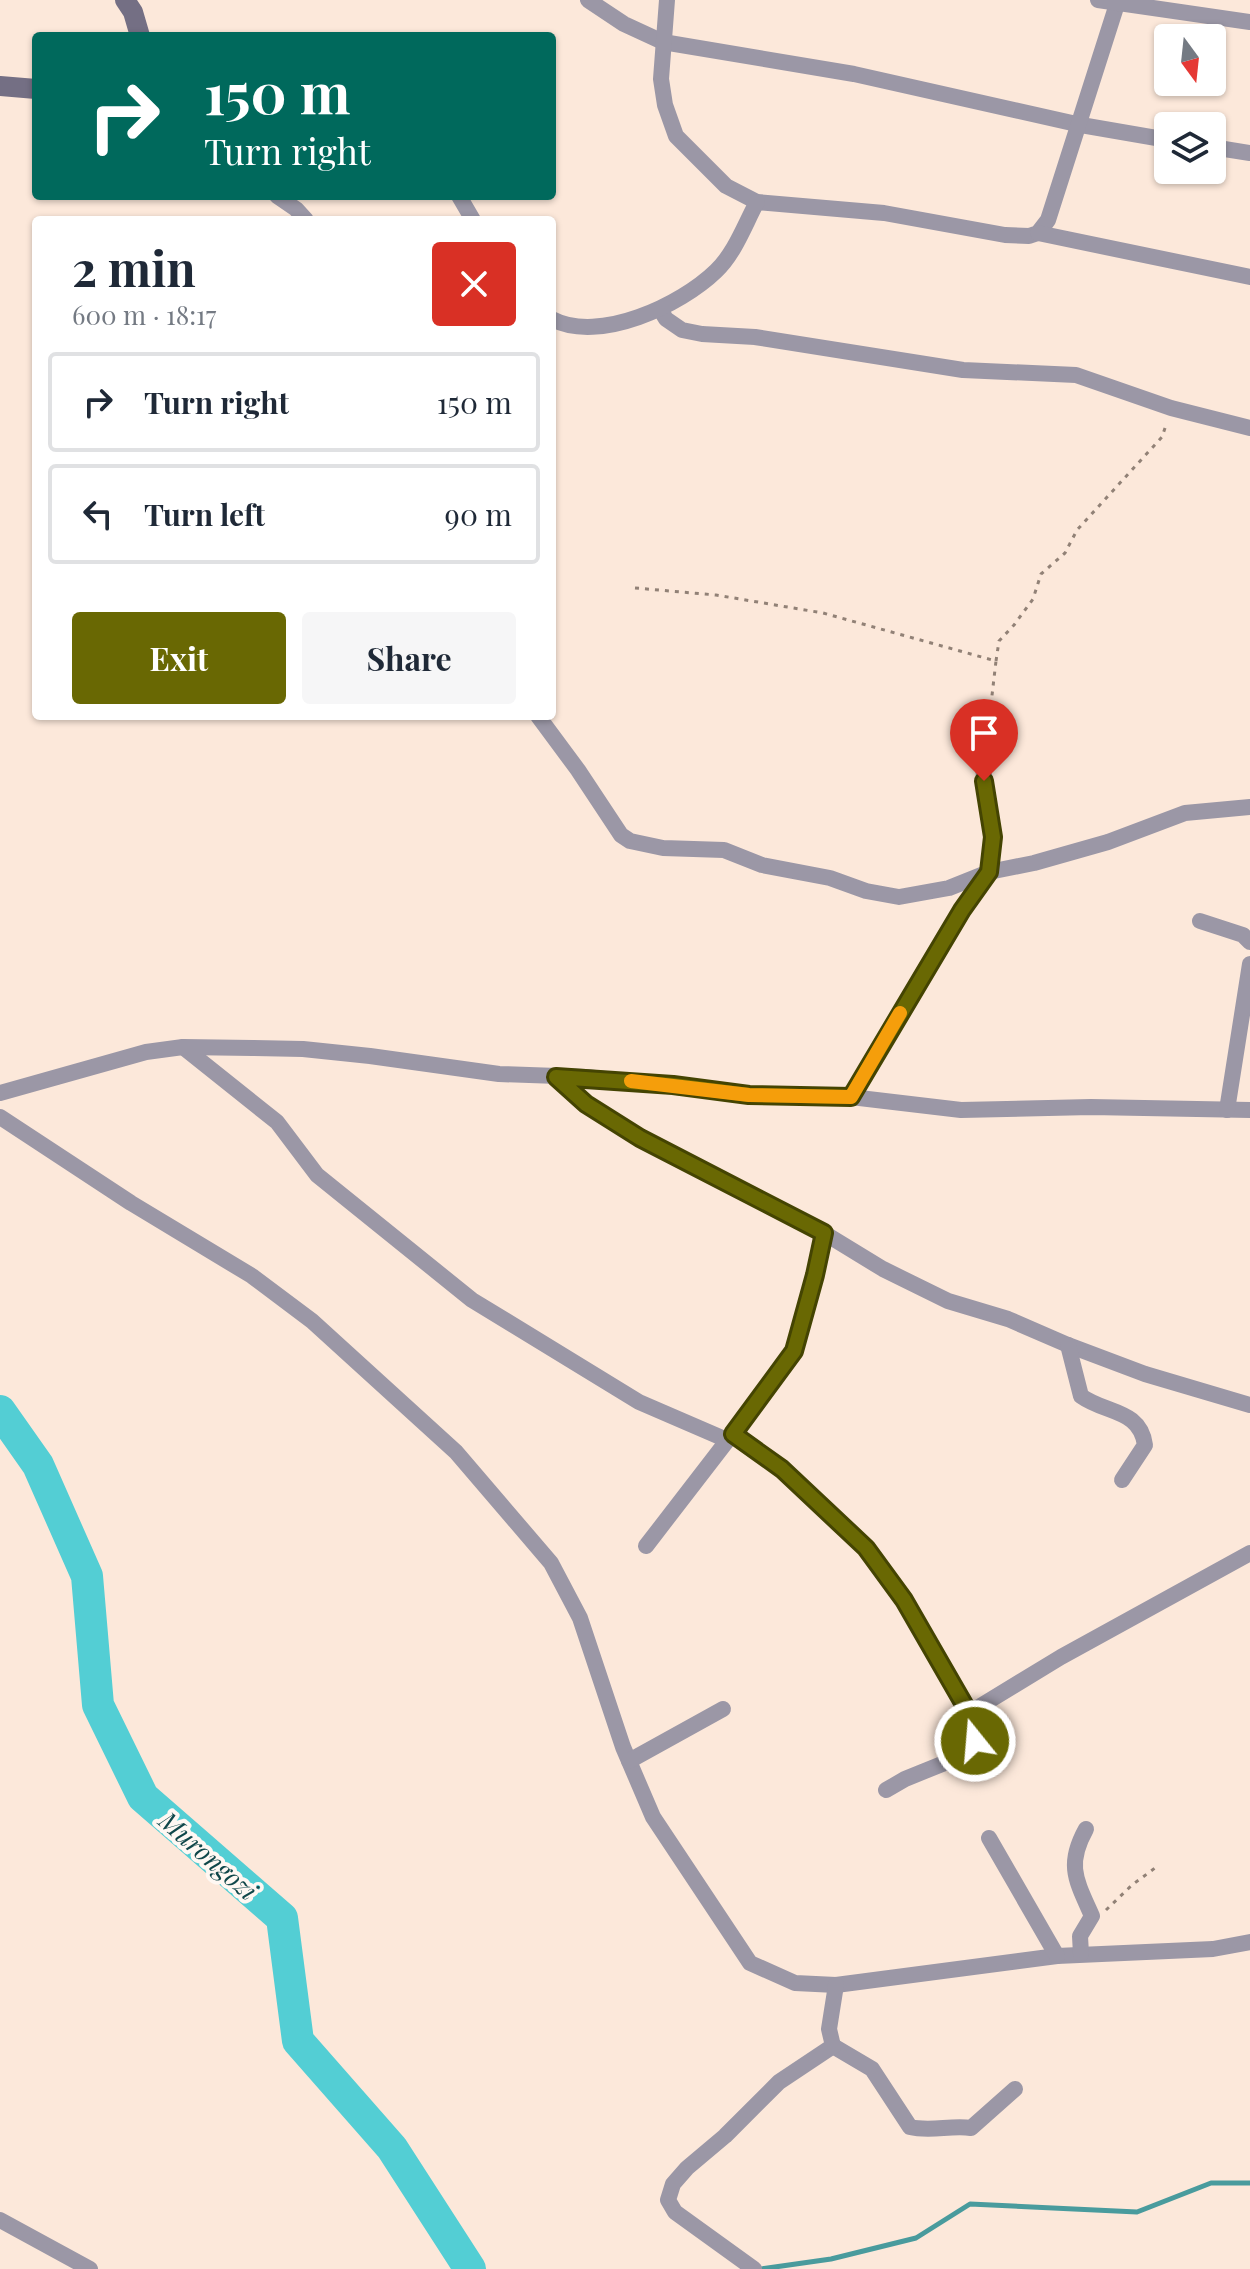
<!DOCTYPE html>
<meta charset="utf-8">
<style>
:root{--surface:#fff;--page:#f6f6f7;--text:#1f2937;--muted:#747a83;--line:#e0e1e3;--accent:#696803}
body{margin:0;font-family:"Playfair Display",serif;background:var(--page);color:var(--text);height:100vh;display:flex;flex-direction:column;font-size:30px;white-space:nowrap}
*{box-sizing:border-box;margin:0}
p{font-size:26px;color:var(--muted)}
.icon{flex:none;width:44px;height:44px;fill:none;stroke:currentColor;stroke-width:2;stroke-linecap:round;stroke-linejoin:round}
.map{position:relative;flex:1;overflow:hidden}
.sheet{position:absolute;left:32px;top:216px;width:524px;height:504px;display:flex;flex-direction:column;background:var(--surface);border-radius:8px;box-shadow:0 2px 6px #0004}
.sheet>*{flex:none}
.hud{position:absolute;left:32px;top:32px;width:524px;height:168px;border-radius:8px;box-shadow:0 2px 6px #0004;background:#00695c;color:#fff;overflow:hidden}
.needle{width:52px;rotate:165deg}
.buttons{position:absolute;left:1154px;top:24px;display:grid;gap:16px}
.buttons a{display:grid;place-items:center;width:72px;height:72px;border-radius:8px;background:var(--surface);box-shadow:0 2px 6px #0004;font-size:40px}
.pin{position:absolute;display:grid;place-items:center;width:68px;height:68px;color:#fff;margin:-82px -34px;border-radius:50% 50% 50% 0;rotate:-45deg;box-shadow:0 0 8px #0007}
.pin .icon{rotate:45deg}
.me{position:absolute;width:88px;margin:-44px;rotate:343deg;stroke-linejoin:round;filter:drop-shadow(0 0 6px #0008)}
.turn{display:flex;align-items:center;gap:28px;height:168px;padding:0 40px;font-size:36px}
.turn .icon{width:104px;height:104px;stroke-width:2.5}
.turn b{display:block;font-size:56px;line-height:68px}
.round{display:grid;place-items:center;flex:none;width:84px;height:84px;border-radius:8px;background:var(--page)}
.summary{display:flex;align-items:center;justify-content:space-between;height:136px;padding:0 40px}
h1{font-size:48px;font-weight:700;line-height:60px}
.button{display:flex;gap:16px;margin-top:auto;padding:16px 40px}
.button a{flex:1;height:92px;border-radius:8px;background:var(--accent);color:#fff;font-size:32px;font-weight:700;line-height:92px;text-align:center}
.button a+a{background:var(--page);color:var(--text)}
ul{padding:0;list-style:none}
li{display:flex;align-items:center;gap:24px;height:100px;margin:0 16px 12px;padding:0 24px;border:4px solid var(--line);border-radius:8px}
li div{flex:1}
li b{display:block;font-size:30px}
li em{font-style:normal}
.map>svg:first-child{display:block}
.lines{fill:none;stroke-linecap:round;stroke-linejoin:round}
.stream{stroke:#499b9d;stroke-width:5}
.river{stroke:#53ced4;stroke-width:32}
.path{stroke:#918176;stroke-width:3;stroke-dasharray:4 6;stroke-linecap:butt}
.minor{stroke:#9b97a6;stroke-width:16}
.secondary{stroke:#746f84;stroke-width:20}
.route-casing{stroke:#444402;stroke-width:20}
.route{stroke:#696803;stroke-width:14}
.slow{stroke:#f59e0b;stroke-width:14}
.labels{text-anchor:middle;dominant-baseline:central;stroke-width:8;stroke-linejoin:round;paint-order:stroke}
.water-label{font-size:26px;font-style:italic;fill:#10474a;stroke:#fff8f3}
</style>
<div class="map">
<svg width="1250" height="2269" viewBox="0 0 1250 2269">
<rect width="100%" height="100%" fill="#fce8da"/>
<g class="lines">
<path class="stream" d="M761,2269L831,2259L916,2238L970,2204L1137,2212L1211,2183H1250"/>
<path class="river" d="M0,1411L38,1465L87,1576L98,1705L143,1797L282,1918L298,2041L392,2148L470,2269"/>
<g class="path">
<path d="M635,588L716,595L823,613L996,661L991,704"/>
<path d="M996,661L999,641L1014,625L1033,599L1041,574L1065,553L1077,530L1162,437L1166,425"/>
<path d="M1106,1910L1132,1885L1155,1868"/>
</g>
<g class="minor">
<path d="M588,0L624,24L663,42L854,74L1081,125L1168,140"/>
<path d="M667,0L661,79L665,105L676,136L726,186L757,202L884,213L1005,235L1029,236L1038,233L1048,220L1117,4"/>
<path d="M1098,0L1250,22"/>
<path d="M1212,147L1250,153"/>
<path d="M277,196L296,209L306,220"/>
<path d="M459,196L473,220"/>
<path d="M1038,233L1250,277"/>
<path d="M660,309L666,319L682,330L702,334L755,337L963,370L1076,375L1171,408L1250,428"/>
<path d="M552,319C599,344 681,305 716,271C735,253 745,224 757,202"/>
<path d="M538,716L578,770L621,835L630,841L663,848L724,850L762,865L830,878L866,891L899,897L949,888L989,872L993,837L981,755L987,720"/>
<path d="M1200,921L1243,935L1250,942"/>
<path d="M183,1047L277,1122L317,1175L472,1300L639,1402L727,1440"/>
<path d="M556,1077L586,1104L640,1138L824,1233L883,1269L948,1301L1008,1319L1068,1345L1145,1374L1250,1405"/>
<path d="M0,1093L146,1052L183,1047L253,1048L303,1049L370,1056L499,1074L586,1077L749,1095L851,1097L961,1110L1091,1107L1250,1110"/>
<path d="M851,1097L962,910L989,872L1034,863L1108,842L1185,813L1250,807"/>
<path d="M1227,1110L1250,964"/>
<path d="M0,1117L131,1203L252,1276L312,1321L456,1452L551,1563L580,1618L623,1747L653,1817L750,1963L795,1983L836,1985L1057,1956L1213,1949L1250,1942"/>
<path d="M1068,1345L1081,1396C1106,1414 1140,1409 1145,1445L1122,1480"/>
<path d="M733,1434L782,1469L866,1548L904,1600L969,1713L975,1741L957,1758L905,1779L886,1790"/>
<path d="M646,1546L787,1363C808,1324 813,1275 824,1233"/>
<path d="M969,1713L1061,1657L1250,1553"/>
<path d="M629,1761L723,1709"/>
<path d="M989,1838L1057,1956"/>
<path d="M1081,1954L1080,1936L1092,1916C1076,1880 1066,1865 1086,1829"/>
<path d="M833,2046L872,2069L910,2127C930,2132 951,2125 971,2128L1015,2089"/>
<path d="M0,2220L90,2269"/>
<path d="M754,2269L675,2212L668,2200L673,2184L687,2168L725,2136L779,2082L833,2046L829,2029L836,1985"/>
</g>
<g class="secondary">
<path d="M125,0L133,12L140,36"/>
<path d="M0,86L36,89"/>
</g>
</g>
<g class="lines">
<defs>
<path id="route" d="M975,1741L969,1713L904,1600L866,1548L782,1469L733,1434L794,1351L815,1275L824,1233L640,1138L586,1104L556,1077L673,1085L749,1095L851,1097L962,910L989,872L993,837L984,781"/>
</defs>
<use href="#route" class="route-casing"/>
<use href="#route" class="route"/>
<path class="slow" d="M631,1081L749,1095L851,1097L900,1013"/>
</g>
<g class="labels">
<g class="water-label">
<text transform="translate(209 1855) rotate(41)">Murongozi</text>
</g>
</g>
</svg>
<div class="buttons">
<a><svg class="needle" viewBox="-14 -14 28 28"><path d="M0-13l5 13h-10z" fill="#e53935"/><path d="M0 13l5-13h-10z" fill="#747a83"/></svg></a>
<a><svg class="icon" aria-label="layers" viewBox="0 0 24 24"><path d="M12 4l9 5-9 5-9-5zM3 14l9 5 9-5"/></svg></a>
</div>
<div class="pin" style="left:984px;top:781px;background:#d93025"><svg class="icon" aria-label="arrive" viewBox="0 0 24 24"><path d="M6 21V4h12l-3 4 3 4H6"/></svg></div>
<svg class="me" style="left:975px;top:1741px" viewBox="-20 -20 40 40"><circle r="17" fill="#696803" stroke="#fff" stroke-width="3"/><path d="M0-11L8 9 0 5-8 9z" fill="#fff"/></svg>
<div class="hud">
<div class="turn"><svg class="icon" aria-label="right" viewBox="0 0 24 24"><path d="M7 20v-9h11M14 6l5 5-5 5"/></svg><div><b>150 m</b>Turn right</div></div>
</div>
<section class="sheet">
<div class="summary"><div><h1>2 min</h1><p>600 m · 18:17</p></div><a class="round" style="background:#d93025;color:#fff"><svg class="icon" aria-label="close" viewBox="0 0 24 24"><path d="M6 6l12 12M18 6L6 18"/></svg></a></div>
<ul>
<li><svg class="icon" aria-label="right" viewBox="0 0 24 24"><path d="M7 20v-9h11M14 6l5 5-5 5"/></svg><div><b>Turn right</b></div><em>150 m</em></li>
<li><svg class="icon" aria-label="left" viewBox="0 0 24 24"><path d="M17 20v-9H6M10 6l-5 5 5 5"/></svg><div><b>Turn left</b></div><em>90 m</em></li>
</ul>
<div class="button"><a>Exit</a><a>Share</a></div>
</section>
</div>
